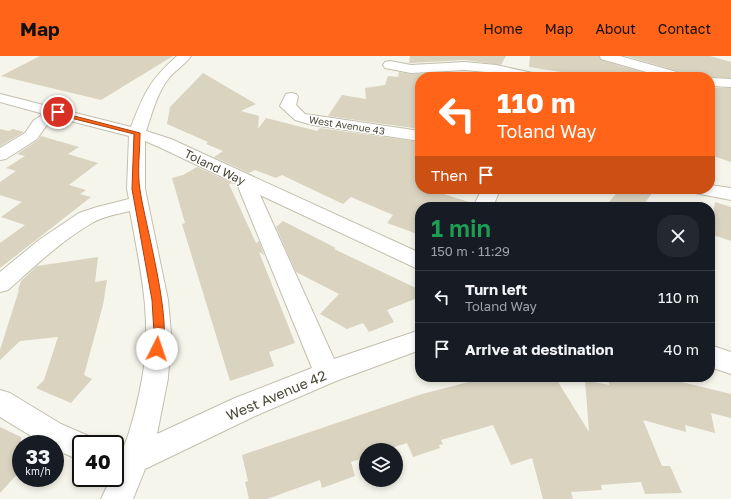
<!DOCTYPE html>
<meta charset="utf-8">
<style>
:root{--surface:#171b24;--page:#242831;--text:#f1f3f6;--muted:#9ea1a6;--line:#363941;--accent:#ff6419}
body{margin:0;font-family:"Golos Text",sans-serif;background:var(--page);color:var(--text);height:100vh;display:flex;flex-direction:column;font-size:15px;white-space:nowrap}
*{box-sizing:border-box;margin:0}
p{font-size:13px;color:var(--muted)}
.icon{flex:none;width:22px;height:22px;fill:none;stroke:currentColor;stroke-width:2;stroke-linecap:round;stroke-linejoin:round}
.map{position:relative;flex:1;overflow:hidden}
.panel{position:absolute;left:415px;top:146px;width:300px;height:180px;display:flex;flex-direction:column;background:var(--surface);border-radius:16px;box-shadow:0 2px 6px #0003}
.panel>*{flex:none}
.top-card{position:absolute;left:415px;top:16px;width:300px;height:122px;border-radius:16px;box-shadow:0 2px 6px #0003;background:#ff6419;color:#fff;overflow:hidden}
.tools{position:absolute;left:359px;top:387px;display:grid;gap:8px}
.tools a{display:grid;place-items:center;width:44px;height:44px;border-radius:50%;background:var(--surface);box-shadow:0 2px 6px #0003;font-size:20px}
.speed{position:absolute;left:12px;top:379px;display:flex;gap:8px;font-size:20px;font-weight:700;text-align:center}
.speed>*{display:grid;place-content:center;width:52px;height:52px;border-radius:50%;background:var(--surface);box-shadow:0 2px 6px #0003;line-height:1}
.speed small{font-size:10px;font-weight:400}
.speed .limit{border:2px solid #111;border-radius:6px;background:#fff;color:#111}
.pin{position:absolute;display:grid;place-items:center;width:34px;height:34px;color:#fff;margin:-17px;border:2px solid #fff;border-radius:50%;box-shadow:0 1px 4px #0007}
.me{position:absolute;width:44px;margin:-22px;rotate:4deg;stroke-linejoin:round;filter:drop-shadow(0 0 3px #0008)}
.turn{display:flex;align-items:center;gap:14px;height:84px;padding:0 16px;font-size:18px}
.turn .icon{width:52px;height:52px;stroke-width:2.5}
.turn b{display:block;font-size:28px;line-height:34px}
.then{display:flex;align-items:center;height:38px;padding:0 16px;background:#0003;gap:8px;font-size:15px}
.round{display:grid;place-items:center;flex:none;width:42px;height:42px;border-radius:16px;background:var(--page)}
.summary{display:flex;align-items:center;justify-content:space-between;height:68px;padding:0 16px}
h1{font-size:24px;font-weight:600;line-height:30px;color:#1e9e55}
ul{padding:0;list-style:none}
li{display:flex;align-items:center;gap:12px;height:52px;padding:0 16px;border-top:1px solid var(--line)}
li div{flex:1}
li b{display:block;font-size:15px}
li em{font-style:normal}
header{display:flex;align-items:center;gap:24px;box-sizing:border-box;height:56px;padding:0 20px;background:var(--accent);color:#111}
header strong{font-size:19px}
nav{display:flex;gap:22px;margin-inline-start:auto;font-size:14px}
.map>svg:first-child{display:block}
.building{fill:#d9d3c0}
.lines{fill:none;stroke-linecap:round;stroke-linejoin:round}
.minor-casing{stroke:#c3bfad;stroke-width:2}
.minor{fill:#fff;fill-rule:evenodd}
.route{fill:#ff6419;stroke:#a64110}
.labels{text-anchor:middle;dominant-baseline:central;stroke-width:3;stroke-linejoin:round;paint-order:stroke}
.far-street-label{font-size:10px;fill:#4b4738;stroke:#fff}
.street-label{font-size:12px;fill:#4b4738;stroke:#fff}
.near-street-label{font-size:14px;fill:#4b4738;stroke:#fff}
</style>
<header>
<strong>Map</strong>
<nav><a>Home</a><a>Map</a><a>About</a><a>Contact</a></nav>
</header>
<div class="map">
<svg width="731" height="443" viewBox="0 0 731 443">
<rect width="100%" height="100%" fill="#f6f5eb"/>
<g class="building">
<path d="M40,0H173L101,44L1,20Z"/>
<path d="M410,0H506L501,9L465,4L411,7H409Z"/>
<path d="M530,0H599L601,4L659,21H593L529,11Z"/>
<path d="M626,0H710L731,6V22L687,21L684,17Z"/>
<path d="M399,16L411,18L465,16L496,18L494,21H420V73L328,60L342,39L366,43L365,32L385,29L388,20L398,21Z"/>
<path d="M203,17L256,48L241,55L259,60L258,73L266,62L317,75L320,72L420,86V133H428L472,147L471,151H420V179L387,167L393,159L351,141L343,148L282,119L276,122L255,114L249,117L214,101L223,95L206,88L208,86L167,68L170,51Z"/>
<path d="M710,32H731V106L710,99Z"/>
<path d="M0,73L9,75L13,73L24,76L0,90Z"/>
<path d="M41,80L79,91L68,98L98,107L69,129L86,134L80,138L91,141L0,212V187L25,169L1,161L22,146L0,139V126L16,115L6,112L25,100L17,98L38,84Z"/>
<path d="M197,111L232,127L229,128L256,187L259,185L264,199L259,196L295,287L269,296L274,310L230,325L182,168L185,167L172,122L183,119Z"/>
<path d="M620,133H655L642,151H605Z"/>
<path d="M715,146L731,151V185L710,178Z"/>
<path d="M283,165L336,192L334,193L420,234V241L387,254L394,266L369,276L363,267L347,273L320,258L339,238L296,216L276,171Z"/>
<path d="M98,201L95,226L107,224L103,249L84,319L92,323L71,347L36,332L44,324L58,281L20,285L0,304V294L19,234H18L21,225L37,210Z"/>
<path d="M488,321H555L589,376L585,324L609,329L608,321H661L731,338V362L711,357L715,377L685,369L686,376L643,364L662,410H670L682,437L645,438L641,426L601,429L602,434L571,436L573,443H543L532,402L511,409L493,369L441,384L443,388L439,389L440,392L413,401L407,387L385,394H366V401L351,406L355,420L322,432L320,424L267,443H249L245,426L248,425L242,399L422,338Z"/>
<path d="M0,371L21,381V414L0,437Z"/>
</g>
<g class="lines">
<defs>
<g id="minor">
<path d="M177,0H191C185,9 175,14 169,22C157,37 152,57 146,75L171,83L420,197V214L260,139L334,303L420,274V294L336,325L255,360L145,413L133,443H101L111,422H115C115,407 126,389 130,373C135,357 139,340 142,323C153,264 140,212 130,155C118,158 104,160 92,167C61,185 35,210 8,234L0,236V216L39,184L79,157L97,151L129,143L127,133L129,80L59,62L46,70L37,83L6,103L0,104V92L25,77L34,64L44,58L0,46V38L131,71C144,37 150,24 177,0ZM145,85L159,91L237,128L312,312L235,342L157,378L168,322L171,277L168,244L145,133Z"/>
<path d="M600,0H620L684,18L686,21H664L601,3Z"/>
<path d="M390,5L411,9L465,6L496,9L537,18L539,21H514L496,17L465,14L411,17L385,12L383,9L385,6Z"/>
<path d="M710,22L731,23V31L710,30Z"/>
<path d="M291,37L296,38L298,41L296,49L305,58L420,75V85L313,69L295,64L280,50L286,38Z"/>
<path d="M710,129L731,132V144L695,137L693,133H710Z"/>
<path d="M482,133H500L493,151H473Z"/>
<path d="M710,289L731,296V318L710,311Z"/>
<path d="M0,334L10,337L61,368L91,381L94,388H81V405L55,393V388L41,386L0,361Z"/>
</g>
</defs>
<use href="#minor" class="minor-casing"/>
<use href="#minor" class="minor"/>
</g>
<path class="route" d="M55,55L140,77C140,95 137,116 140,134C145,168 174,270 161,296L157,297L154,296L152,293L154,277L152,244L132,133L134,78L55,58Z"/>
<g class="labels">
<g class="far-street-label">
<text transform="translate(347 69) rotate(9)">West Avenue 43</text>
</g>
<g class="street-label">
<text transform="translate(215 111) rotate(26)">Toland Way</text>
</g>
<g class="near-street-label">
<text transform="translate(276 339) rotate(-23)">West Avenue 42</text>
</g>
</g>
</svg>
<div class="tools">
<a><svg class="icon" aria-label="layers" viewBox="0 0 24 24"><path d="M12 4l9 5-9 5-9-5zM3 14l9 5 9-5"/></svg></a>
</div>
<div class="speed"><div>33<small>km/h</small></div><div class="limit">40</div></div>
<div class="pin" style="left:58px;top:56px;background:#d93025"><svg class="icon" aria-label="arrive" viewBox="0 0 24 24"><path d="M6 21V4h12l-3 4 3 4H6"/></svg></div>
<svg class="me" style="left:157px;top:293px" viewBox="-20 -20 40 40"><circle r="19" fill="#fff"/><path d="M0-13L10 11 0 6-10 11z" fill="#ff6419"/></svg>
<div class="top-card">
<div class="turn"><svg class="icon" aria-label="left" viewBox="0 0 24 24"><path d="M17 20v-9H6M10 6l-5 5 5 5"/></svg><div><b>110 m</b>Toland Way</div></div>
<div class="then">Then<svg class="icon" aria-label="arrive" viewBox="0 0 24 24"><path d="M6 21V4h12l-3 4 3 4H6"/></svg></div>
</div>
<section class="panel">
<div class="summary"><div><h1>1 min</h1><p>150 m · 11:29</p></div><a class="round"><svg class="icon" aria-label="close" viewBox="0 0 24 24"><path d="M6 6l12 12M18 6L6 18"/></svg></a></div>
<ul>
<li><svg class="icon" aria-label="left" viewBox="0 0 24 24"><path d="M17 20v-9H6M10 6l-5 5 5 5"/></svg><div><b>Turn left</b><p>Toland Way</p></div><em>110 m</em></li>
<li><svg class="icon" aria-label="arrive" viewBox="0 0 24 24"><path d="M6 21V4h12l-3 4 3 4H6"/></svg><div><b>Arrive at destination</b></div><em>40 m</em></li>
</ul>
</section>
</div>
